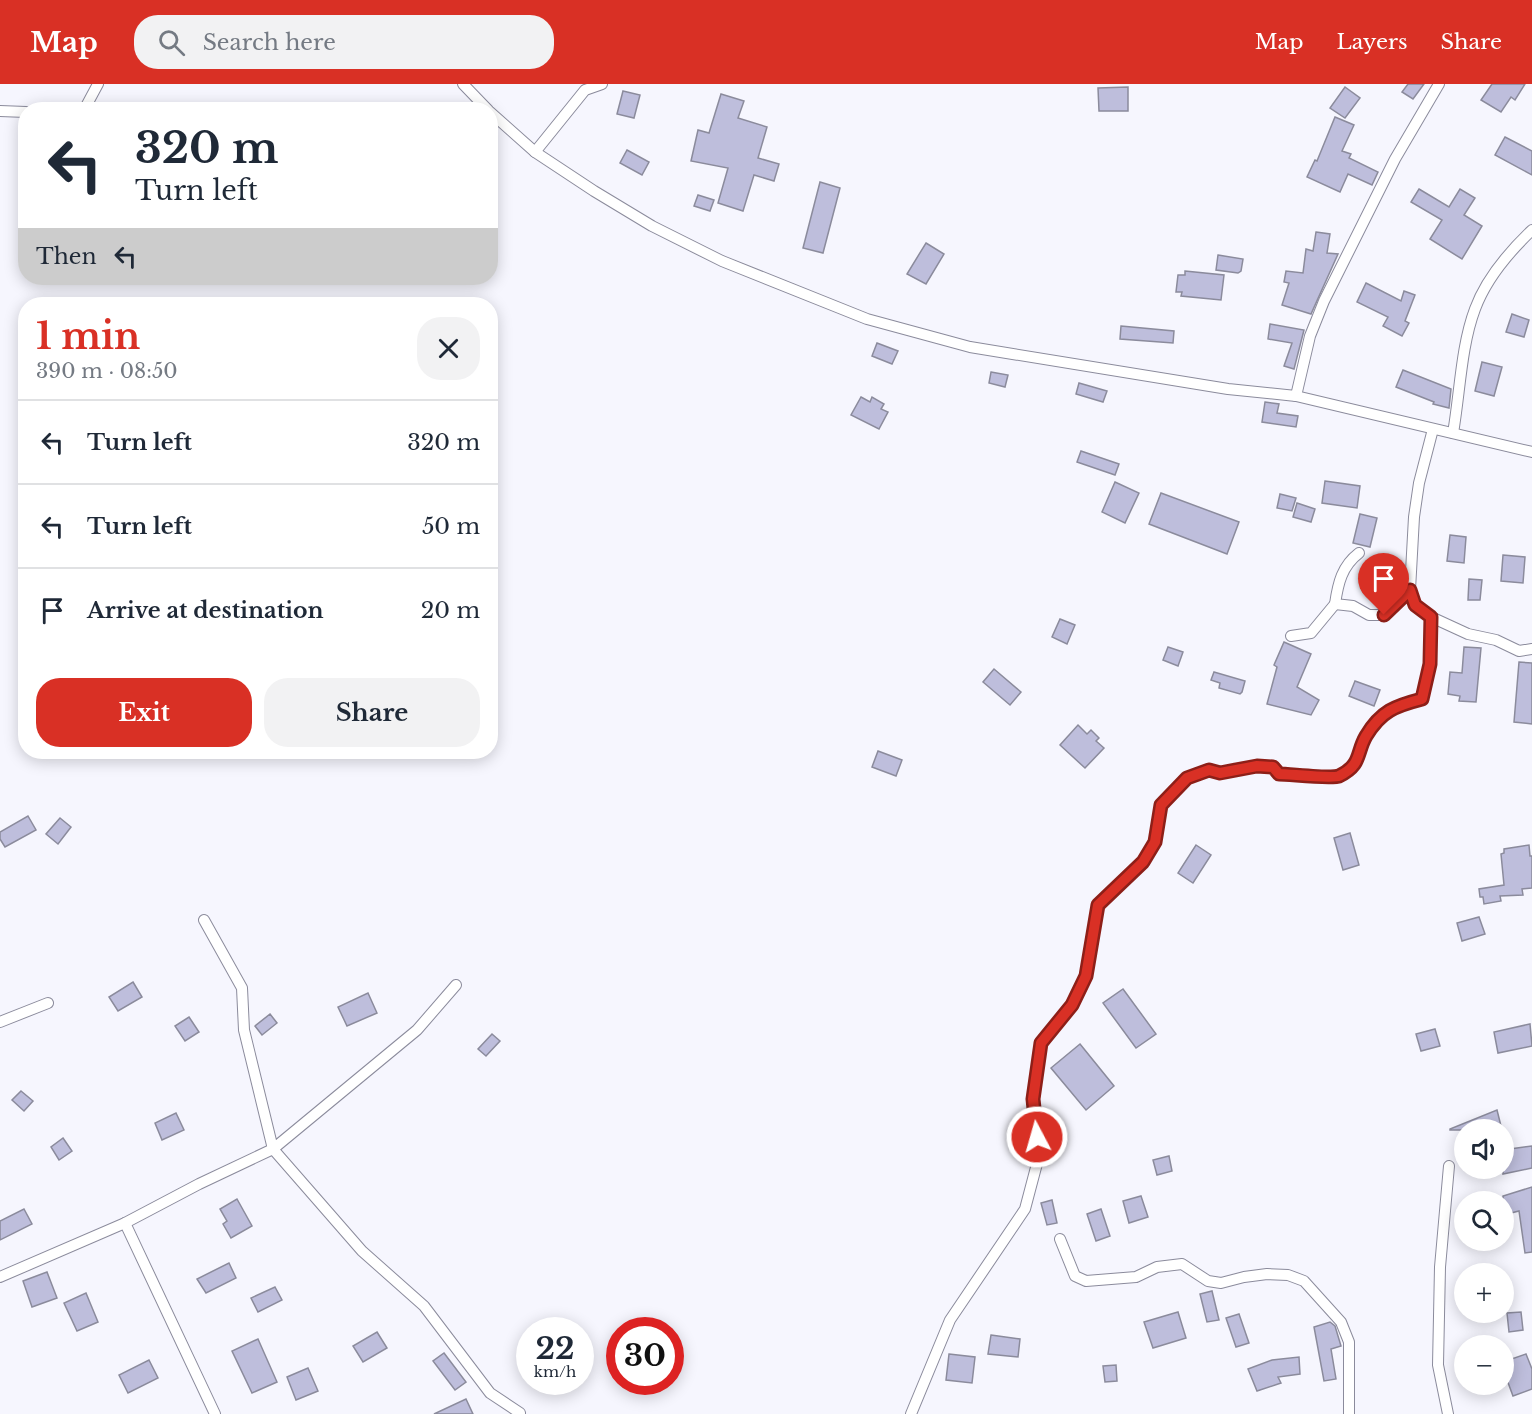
<!DOCTYPE html>
<meta charset="utf-8">
<style>
:root{--surface:#fff;--page:#f2f2f3;--text:#1f2937;--muted:#747a83;--line:#e0e1e3;--accent:#d93025}
body{margin:0;font-family:"Libre Baskerville",serif;background:var(--page);color:var(--text);height:100vh;display:flex;flex-direction:column;font-size:22px;white-space:nowrap}
*{box-sizing:border-box;margin:0}
p{font-size:20px;color:var(--muted)}
.icon{flex:none;width:33px;height:33px;fill:none;stroke:currentColor;stroke-width:2;stroke-linecap:round;stroke-linejoin:round}
.map{position:relative;flex:1;overflow:hidden}
.drawer{position:absolute;left:18px;top:213px;width:480px;height:462px;display:flex;flex-direction:column;background:var(--surface);border-radius:24px;box-shadow:0 3px 15px #0003}
.drawer>*{flex:none}
.hud{position:absolute;left:18px;top:18px;width:480px;height:183px;border-radius:24px;box-shadow:0 3px 15px #0003;background:#fff;color:var(--text);overflow:hidden}
.controls{position:absolute;left:1454px;top:1035px;display:grid;gap:12px}
.controls a{display:grid;place-items:center;width:60px;height:60px;border-radius:50%;background:var(--surface);box-shadow:0 3px 15px #0003;font-size:30px}
.speed{position:absolute;left:516px;top:1233px;display:flex;gap:12px;font-size:30px;font-weight:700;text-align:center}
.speed>*{display:grid;place-content:center;width:78px;height:78px;border-radius:50%;background:var(--surface);box-shadow:0 3px 15px #0003;line-height:1}
.speed small{font-size:15px;font-weight:400}
.speed .limit{border:9px solid #d22;background:#fff;color:#111}
.pin{position:absolute;display:grid;place-items:center;width:51px;height:51px;color:#fff;margin:-62px -26px;border-radius:50% 50% 50% 0;rotate:-45deg;box-shadow:0 0 6px #0007}
.pin .icon{rotate:45deg}
.me{position:absolute;width:66px;margin:-33px;rotate:354deg;stroke-linejoin:round;filter:drop-shadow(0 0 4px #0008)}
.turn{display:flex;align-items:center;gap:21px;height:126px;padding:0 18px;font-size:27px}
.turn .icon{width:78px;height:78px;stroke-width:2.5}
.turn b{display:block;font-size:42px;line-height:51px}
.then{display:flex;align-items:center;height:57px;padding:0 18px;background:#0003;gap:12px;font-size:22px}
.round{display:grid;place-items:center;flex:none;width:63px;height:63px;border-radius:24px;background:var(--page)}
.overview{display:flex;align-items:center;justify-content:space-between;height:102px;padding:0 18px}
h1{font-size:36px;font-weight:700;line-height:45px;color:var(--accent)}
.primary-button{display:flex;gap:12px;margin-top:auto;padding:12px 18px}
.primary-button a{flex:1;height:69px;border-radius:24px;background:var(--accent);color:#fff;font-size:24px;font-weight:700;line-height:69px;text-align:center}
.primary-button a+a{background:var(--page);color:var(--text)}
ul{padding:0;list-style:none}
li{display:flex;align-items:center;gap:18px;height:84px;padding:0 18px;border-top:2px solid var(--line)}
li div{flex:1}
li b{display:block;font-size:22px}
li em{font-style:normal}
header{display:flex;align-items:center;gap:36px;box-sizing:border-box;height:84px;padding:0 30px;background:var(--accent);color:#fff}
header strong{font-size:28px}
nav{display:flex;gap:33px;margin-inline-start:auto;font-size:21px}
.search{width:420px;height:54px;background:var(--page);display:flex;align-items:center;gap:15px;box-sizing:border-box;padding:0 21px;border-radius:24px;color:var(--muted);font-size:22px}
.map>svg:first-child{display:block}
.building{fill:#bebedc;stroke:#8b8b9c;stroke-width:1.5}
.lines{fill:none;stroke-linecap:round;stroke-linejoin:round}
.minor-casing{stroke:#8b8b9c;stroke-width:12}
.minor{stroke:#fff;stroke-width:10}
.route-casing{stroke:#8d1f18;stroke-width:15}
.route{stroke:#d93025;stroke-width:10}
</style>
<header>
<strong>Map</strong>
<div class="search"><svg class="icon" aria-label="search" viewBox="0 0 24 24"><circle cx="10" cy="10" r="6"/><path d="M15 15l6 6"/></svg>Search here</div>
<nav><a>Map</a><a>Layers</a><a>Share</a></nav>
</header>
<div class="map">
<svg width="1532" height="1330" viewBox="0 0 1532 1330">
<rect width="100%" height="100%" fill="#f6f6fe"/>
<g class="building">
<path d="M1408,0H1424L1413,15L1402,8Z"/>
<path d="M1492,0H1525L1515,16L1511,13L1501,28L1481,16Z"/>
<path d="M1128,3V27H1099L1098,4Z"/>
<path d="M1345,3L1360,14L1345,34L1330,24Z"/>
<path d="M623,7L640,11L634,34L617,30Z"/>
<path d="M721,10L744,17L738,34L767,43L758,74L779,80L774,97L754,91L743,127L718,119L728,84L691,77L698,46L709,49Z"/>
<path d="M1335,33L1354,41L1342,67L1351,70L1349,74L1378,88L1372,101L1348,90L1340,108L1307,93L1315,76L1317,77Z"/>
<path d="M1505,53L1532,67V91L1495,71Z"/>
<path d="M627,66L649,78L642,91L620,79Z"/>
<path d="M820,98L840,104L823,169L803,164Z"/>
<path d="M1419,105L1449,123L1460,105L1475,114L1464,131L1482,142L1462,175L1430,155L1442,136L1411,118Z"/>
<path d="M698,111L714,116L710,127L694,122Z"/>
<path d="M1316,148L1330,150L1327,169L1338,170L1311,230L1282,221L1289,199L1284,198L1286,187L1303,189L1306,165L1313,167Z"/>
<path d="M926,159L944,170L926,200L907,190Z"/>
<path d="M1218,171L1243,175L1241,187L1238,189L1216,186Z"/>
<path d="M1185,187L1224,191L1221,216L1181,212L1182,208H1176L1178,191H1185Z"/>
<path d="M1366,199L1401,217L1404,207L1415,211L1405,237L1409,239L1402,252L1383,242L1388,233L1357,218Z"/>
<path d="M1512,230L1529,236L1524,253L1506,248Z"/>
<path d="M1270,240L1304,246L1294,285L1284,282L1292,259L1268,255Z"/>
<path d="M1121,242L1174,247L1173,259L1120,255Z"/>
<path d="M877,259L898,267L892,280L872,272Z"/>
<path d="M1482,278L1502,283L1494,312L1475,307Z"/>
<path d="M1403,286L1451,305L1449,324L1433,320L1434,318L1396,303Z"/>
<path d="M991,288L1008,291L1005,303L989,299Z"/>
<path d="M1079,299L1107,307L1103,318L1076,310Z"/>
<path d="M861,313L870,318L872,313L884,320L881,325L888,328L879,345L851,331Z"/>
<path d="M1265,318L1279,320L1277,329L1298,332L1296,343L1262,338Z"/>
<path d="M1081,367L1119,380L1115,391L1077,378Z"/>
<path d="M1325,397L1360,402L1357,424L1322,419Z"/>
<path d="M1115,398L1139,409L1125,439L1102,428Z"/>
<path d="M1161,409L1239,438L1227,470L1149,440Z"/>
<path d="M1280,410L1296,414L1292,427L1277,424Z"/>
<path d="M1297,419L1315,425L1311,438L1293,433Z"/>
<path d="M1360,430L1377,434L1370,463L1353,459Z"/>
<path d="M1450,451L1466,453L1464,479L1447,477Z"/>
<path d="M1503,471L1525,473L1523,499L1501,497Z"/>
<path d="M1469,495L1482,496L1480,516H1468Z"/>
<path d="M1060,535L1075,541L1067,560L1052,553Z"/>
<path d="M1284,558L1311,570L1297,603L1319,616L1311,631L1267,620L1277,583L1274,581Z"/>
<path d="M1168,563L1183,568L1178,582L1163,576Z"/>
<path d="M1464,563L1481,564L1476,618L1459,617L1460,612L1448,610L1450,588L1462,589Z"/>
<path d="M1519,578L1532,579V640L1514,638Z"/>
<path d="M994,585L1021,608L1010,621L983,598Z"/>
<path d="M1214,588L1245,597L1242,608L1240,610L1219,604L1220,599L1211,596Z"/>
<path d="M1355,597L1380,606L1374,622L1349,612Z"/>
<path d="M1078,641L1087,650L1091,646L1099,654L1096,657L1104,664L1085,684L1060,661Z"/>
<path d="M878,667L902,676L896,692L872,683Z"/>
<path d="M28,732L36,746L5,763L0,755V748Z"/>
<path d="M60,734L71,743L58,760L46,750Z"/>
<path d="M1350,749L1359,781L1343,786L1334,754Z"/>
<path d="M1196,761L1211,771L1193,799L1178,789Z"/>
<path d="M1529,761L1530,772H1532V804L1522,805L1523,811L1500,812L1501,817L1484,820L1483,813H1480L1479,805L1504,801L1501,770L1504,769V765Z"/>
<path d="M1479,833L1485,850L1462,857L1457,839Z"/>
<path d="M133,898L142,913L118,927L109,913Z"/>
<path d="M1123,905L1156,950L1136,964L1103,919Z"/>
<path d="M368,909L377,929L347,942L338,923Z"/>
<path d="M270,930L277,939L262,951L255,942Z"/>
<path d="M189,933L199,948L185,957L175,942Z"/>
<path d="M1530,940L1532,962L1498,969L1494,948Z"/>
<path d="M1435,945L1440,962L1421,967L1416,950Z"/>
<path d="M492,950L500,957L486,972L478,965Z"/>
<path d="M1080,960L1114,1002L1086,1026L1051,984Z"/>
<path d="M21,1007L33,1017L24,1027L12,1016Z"/>
<path d="M1497,1026L1502,1046H1450V1045Z"/>
<path d="M176,1029L184,1046L162,1056L155,1039Z"/>
<path d="M63,1054L72,1067L59,1076L51,1063Z"/>
<path d="M1532,1062V1084L1503,1090V1066Z"/>
<path d="M1169,1072L1172,1087L1157,1091L1153,1076Z"/>
<path d="M1532,1103V1168L1525,1169L1519,1127L1503,1131V1112Z"/>
<path d="M1141,1112L1148,1133L1129,1139L1123,1117Z"/>
<path d="M237,1115L252,1142L231,1154L223,1140L227,1137L220,1125Z"/>
<path d="M1052,1116L1057,1139L1047,1141L1041,1119Z"/>
<path d="M24,1125L32,1140L0,1156V1137Z"/>
<path d="M1101,1125L1110,1152L1096,1157L1087,1130Z"/>
<path d="M229,1179L236,1194L206,1209L197,1195Z"/>
<path d="M47,1188L57,1214L32,1223L23,1197Z"/>
<path d="M275,1203L282,1216L258,1228L251,1214Z"/>
<path d="M1212,1207L1219,1236L1207,1238L1200,1210Z"/>
<path d="M86,1209L98,1238L77,1247L64,1219Z"/>
<path d="M1178,1228L1186,1254L1153,1264L1144,1238Z"/>
<path d="M1521,1228L1523,1246L1509,1248L1507,1229Z"/>
<path d="M1239,1230L1249,1259L1236,1263L1226,1234Z"/>
<path d="M1330,1238L1335,1242L1341,1262L1331,1265L1336,1295L1324,1297L1314,1243Z"/>
<path d="M377,1248L387,1264L363,1278L353,1262Z"/>
<path d="M991,1251L1020,1255L1018,1273L988,1270Z"/>
<path d="M258,1255L277,1298L252,1309L232,1267Z"/>
<path d="M444,1269L466,1298L455,1306L433,1277Z"/>
<path d="M949,1270L975,1273L972,1299L946,1296Z"/>
<path d="M1526,1270L1532,1285V1305L1513,1312L1503,1285V1278Z"/>
<path d="M1299,1273L1300,1290L1278,1293L1281,1299L1257,1307L1248,1285L1272,1276Z"/>
<path d="M149,1276L158,1294L128,1309L119,1291Z"/>
<path d="M1116,1281L1117,1297L1105,1298L1103,1282Z"/>
<path d="M308,1284L318,1307L296,1316L287,1293Z"/>
<path d="M466,1315L473,1330H434Z"/>
</g>
<g class="lines">
<defs>
<g id="minor">
<path d="M463,0L488,26"/>
<path d="M84,26L98,0"/>
<path d="M0,27L26,28"/>
<path d="M490,28L535,68L594,107L652,142L722,177L867,235L970,263L1228,305L1296,312L1532,368"/>
<path d="M535,68L585,6L602,0"/>
<path d="M1296,312L1310,252L1324,217L1395,75L1439,0"/>
<path d="M1433,345L1419,399L1414,433L1410,506L1415,521L1431,533L1468,550L1496,556L1519,567L1532,565"/>
<path d="M1453,349C1460,309 1461,262 1475,225C1486,195 1510,167 1532,146"/>
<path d="M1359,469C1342,482 1338,499 1335,520L1353,522L1369,531H1384L1410,506"/>
<path d="M1291,552L1311,549L1335,520"/>
<path d="M204,836L242,904L244,946L273,1065L417,946L456,901"/>
<path d="M0,938L48,919"/>
<path d="M125,1139L215,1330"/>
<path d="M1060,1155L1075,1192L1086,1197L1136,1193L1157,1183L1182,1180L1208,1197L1221,1199L1244,1193L1267,1190L1288,1191L1304,1197L1341,1238L1349,1258V1330"/>
<path d="M0,1193L125,1139L199,1100L273,1065L362,1167L424,1222L490,1309L520,1329"/>
<path d="M911,1330L950,1236L1025,1125L1039,1072L1033,1015L1041,959L1072,921L1086,892L1098,821L1143,778L1155,758L1162,721L1187,694L1209,685L1220,689L1257,682L1273,683L1279,690C1289,690 1332,695 1339,692C1362,680 1356,670 1366,652C1381,627 1395,621 1422,615L1430,580L1431,533"/>
<path d="M1448,1330L1438,1281L1440,1183L1449,1082"/>
</g>
</defs>
<use href="#minor" class="minor-casing"/>
<use href="#minor" class="minor"/>
</g>
<g class="lines">
<defs>
<path id="route" d="M1037,1053L1033,1015L1041,959L1072,921L1086,892L1098,821L1143,778L1155,758L1161,721L1187,694L1209,686L1220,689L1257,682L1273,683L1279,690C1289,690 1332,695 1339,692C1362,681 1356,669 1366,652C1381,627 1395,622 1422,615L1430,580L1431,533L1415,521L1410,506L1384,531"/>
</defs>
<use href="#route" class="route-casing"/>
<use href="#route" class="route"/>
</g>
</svg>
<div class="controls">
<a><svg class="icon" aria-label="sound" viewBox="0 0 24 24"><path d="M4 9h4l5-4v14l-5-4H4zM17 9q2 3 0 6"/></svg></a>
<a><svg class="icon" aria-label="search" viewBox="0 0 24 24"><circle cx="10" cy="10" r="6"/><path d="M15 15l6 6"/></svg></a>
<a>+</a>
<a>−</a>
</div>
<div class="speed"><div>22<small>km/h</small></div><div class="limit">30</div></div>
<div class="pin" style="left:1384px;top:531px;background:#d93025"><svg class="icon" aria-label="arrive" viewBox="0 0 24 24"><path d="M6 21V4h12l-3 4 3 4H6"/></svg></div>
<svg class="me" style="left:1037px;top:1053px" viewBox="-20 -20 40 40"><circle r="17" fill="#d93025" stroke="#fff" stroke-width="3"/><path d="M0-11L8 9 0 5-8 9z" fill="#fff"/></svg>
<div class="hud">
<div class="turn"><svg class="icon" aria-label="left" viewBox="0 0 24 24"><path d="M17 20v-9H6M10 6l-5 5 5 5"/></svg><div><b>320 m</b>Turn left</div></div>
<div class="then">Then<svg class="icon" aria-label="left" viewBox="0 0 24 24"><path d="M17 20v-9H6M10 6l-5 5 5 5"/></svg></div>
</div>
<section class="drawer">
<div class="overview"><div><h1>1 min</h1><p>390 m · 08:50</p></div><a class="round"><svg class="icon" aria-label="close" viewBox="0 0 24 24"><path d="M6 6l12 12M18 6L6 18"/></svg></a></div>
<ul>
<li><svg class="icon" aria-label="left" viewBox="0 0 24 24"><path d="M17 20v-9H6M10 6l-5 5 5 5"/></svg><div><b>Turn left</b></div><em>320 m</em></li>
<li><svg class="icon" aria-label="left" viewBox="0 0 24 24"><path d="M17 20v-9H6M10 6l-5 5 5 5"/></svg><div><b>Turn left</b></div><em>50 m</em></li>
<li><svg class="icon" aria-label="arrive" viewBox="0 0 24 24"><path d="M6 21V4h12l-3 4 3 4H6"/></svg><div><b>Arrive at destination</b></div><em>20 m</em></li>
</ul>
<div class="primary-button"><a>Exit</a><a>Share</a></div>
</section>
</div>
